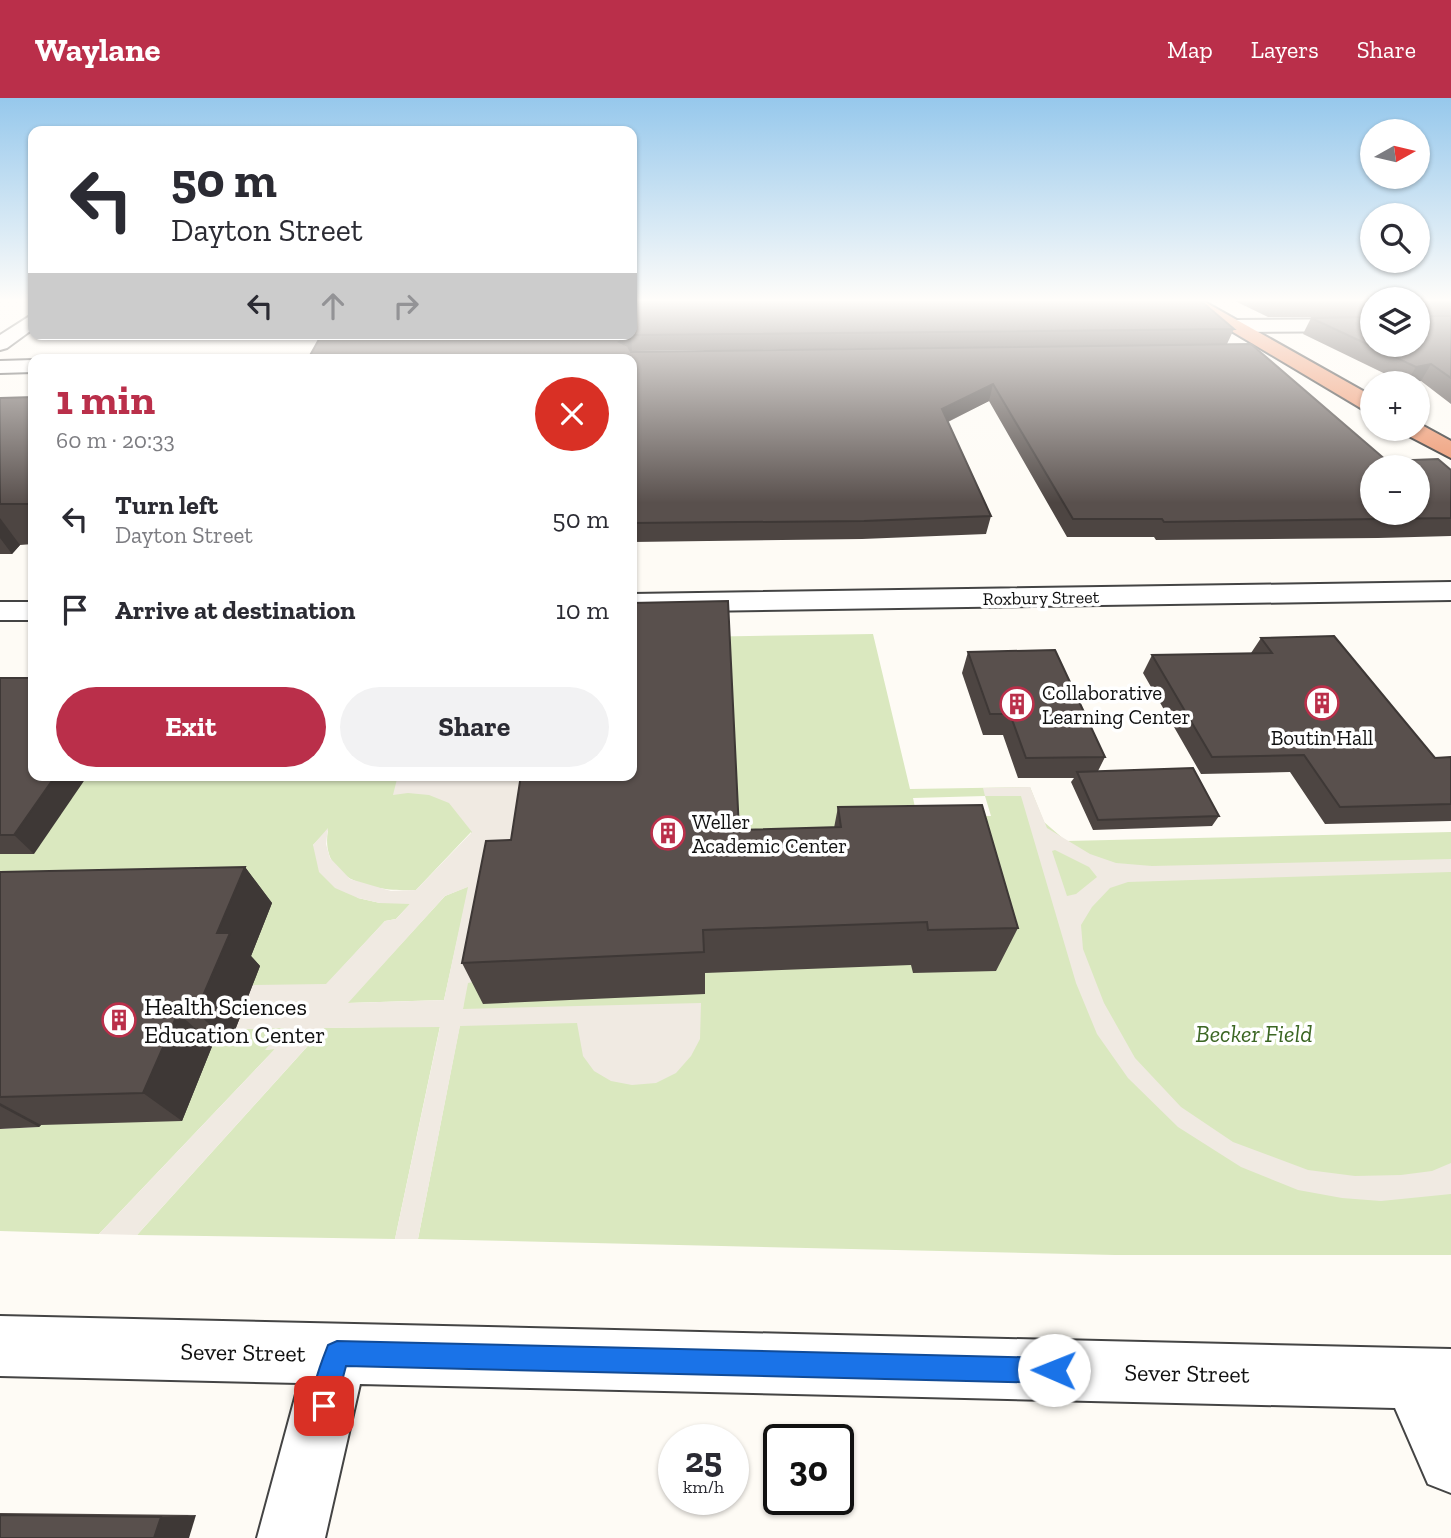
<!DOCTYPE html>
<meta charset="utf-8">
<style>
:root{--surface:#fff;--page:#f2f2f3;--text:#2b2b33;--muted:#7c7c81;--accent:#ba2f4a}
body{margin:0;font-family:"Zilla Slab",serif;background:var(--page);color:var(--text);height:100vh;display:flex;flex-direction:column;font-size:26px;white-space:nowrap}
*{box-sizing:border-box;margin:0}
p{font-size:23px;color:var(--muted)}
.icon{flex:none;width:38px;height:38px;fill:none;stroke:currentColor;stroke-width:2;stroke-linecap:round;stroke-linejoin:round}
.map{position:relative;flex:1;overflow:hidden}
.panel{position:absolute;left:28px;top:256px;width:609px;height:427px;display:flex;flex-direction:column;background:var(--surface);border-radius:14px;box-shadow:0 2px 5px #0004}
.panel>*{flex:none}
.top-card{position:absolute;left:28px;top:28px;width:609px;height:214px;border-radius:14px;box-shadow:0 2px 5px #0004;background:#fff;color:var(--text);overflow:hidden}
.needle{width:46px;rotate:82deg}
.fabs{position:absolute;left:1360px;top:21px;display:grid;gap:14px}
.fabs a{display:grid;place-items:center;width:70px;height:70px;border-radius:50%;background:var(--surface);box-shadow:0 2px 5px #0004;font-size:35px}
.speed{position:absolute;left:658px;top:1326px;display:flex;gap:14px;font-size:35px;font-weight:700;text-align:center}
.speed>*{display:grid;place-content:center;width:91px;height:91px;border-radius:50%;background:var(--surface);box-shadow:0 2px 5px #0004;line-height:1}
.speed small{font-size:18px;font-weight:400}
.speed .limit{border:4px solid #111;border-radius:10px;background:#fff;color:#111}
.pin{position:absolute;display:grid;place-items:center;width:60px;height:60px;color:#fff;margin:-30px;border-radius:14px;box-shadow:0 4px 10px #0006}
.me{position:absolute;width:77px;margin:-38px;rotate:271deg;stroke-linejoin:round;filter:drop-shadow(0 0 5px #0008)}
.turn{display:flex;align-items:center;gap:24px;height:147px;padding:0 28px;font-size:32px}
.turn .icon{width:91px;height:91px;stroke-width:2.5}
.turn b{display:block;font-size:49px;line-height:60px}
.lanes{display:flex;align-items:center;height:66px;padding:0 28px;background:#0003;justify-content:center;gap:35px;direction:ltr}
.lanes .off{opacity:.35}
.round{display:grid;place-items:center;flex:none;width:74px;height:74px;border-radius:37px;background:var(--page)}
.overview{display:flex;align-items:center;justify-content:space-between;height:119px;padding:0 28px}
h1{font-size:42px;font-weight:700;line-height:52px;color:var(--accent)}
.primary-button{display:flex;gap:14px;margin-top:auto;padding:14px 28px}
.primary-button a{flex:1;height:80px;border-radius:42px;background:var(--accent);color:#fff;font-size:28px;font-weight:700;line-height:80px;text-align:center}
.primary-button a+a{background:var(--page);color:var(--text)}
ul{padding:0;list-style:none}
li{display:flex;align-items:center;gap:21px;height:91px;padding:0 28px}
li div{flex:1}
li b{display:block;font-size:26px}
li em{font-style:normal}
header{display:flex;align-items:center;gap:42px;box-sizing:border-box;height:98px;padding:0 35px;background:var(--accent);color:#fff}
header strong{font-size:33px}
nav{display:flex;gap:38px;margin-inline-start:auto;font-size:24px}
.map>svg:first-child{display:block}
.green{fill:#dae8bf;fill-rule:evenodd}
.plaza{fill:#f0eae2;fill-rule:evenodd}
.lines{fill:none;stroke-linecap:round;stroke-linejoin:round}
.minor-casing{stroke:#444;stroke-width:4}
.highway-casing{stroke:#222;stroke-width:4}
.minor{fill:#fff;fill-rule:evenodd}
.highway{fill:#ec8f65;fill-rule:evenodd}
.wall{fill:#4d4542;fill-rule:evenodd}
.shaded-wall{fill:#3e3836}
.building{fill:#59504d;stroke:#3e3836;stroke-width:2;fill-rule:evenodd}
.route{fill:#1a73e8;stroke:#114b97;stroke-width:2}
.labels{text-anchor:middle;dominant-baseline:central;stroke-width:7;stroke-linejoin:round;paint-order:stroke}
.far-street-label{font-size:18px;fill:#111;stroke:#fff}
.poi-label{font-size:21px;fill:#111;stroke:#fff;text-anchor:start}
.near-poi-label{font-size:24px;fill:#111;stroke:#fff;text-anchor:start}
.near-park-label{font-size:24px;font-style:italic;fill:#3b6623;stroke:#fff}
.near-street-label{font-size:24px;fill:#111;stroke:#fff}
</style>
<header>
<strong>Waylane</strong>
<nav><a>Map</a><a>Layers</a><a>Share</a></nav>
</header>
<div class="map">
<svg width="1451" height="1440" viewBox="0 0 1451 1440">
<rect width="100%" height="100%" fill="#fefbf5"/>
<g class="green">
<path d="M873,536L910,691L1030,689L1044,724L1066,743L1451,734V1157H1115L418,1141L463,911L471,734L416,792C376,794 319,784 328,732L313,747L358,800L380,805H411L396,821L385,823L326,887H252L0,810V720L33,677H632V540ZM985,698L991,718L917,719L913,700Z"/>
<path d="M469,788L444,902L347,905L445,798Z"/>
<path d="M440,928L395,1141L137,1137L324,930Z"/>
<path d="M285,930L266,952L276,950L99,1136L0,1133V1031L39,1029L50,1008L213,946L235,931Z"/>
</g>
<g class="plaza">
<path d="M398,677H540L488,881L468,885L463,911L701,905L700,941L691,958L676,975L656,985L632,987L611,983L594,973L583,958L577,925L460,928L418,1141H395L440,929L324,930L137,1137L99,1136L275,951L265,952L284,930L235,931L252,887L326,886L385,823L396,821L410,806L380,805L358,800L335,790L319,774L313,747L328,730L326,746L330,760L350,781L391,793L416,792L472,734L449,705L429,697L408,695L393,697ZM468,789L444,902L348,905L445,798Z"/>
<path d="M1030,689L1047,730L1090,756L1116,765L1152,768L1451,761V774L1128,784L1110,790L1092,809L1081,827L1083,851L1104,905L1135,960L1181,1009L1233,1044L1308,1072L1355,1078L1401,1077L1432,1073L1451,1065V1096L1381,1103L1342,1100L1298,1092L1241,1069L1178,1029L1128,980L1097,936L1076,885L1021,698H985L983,690ZM1055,752L1089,769L1097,779L1076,796L1067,798L1052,753Z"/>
</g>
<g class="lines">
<defs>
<g id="minor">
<path d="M33,216V231L7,250L0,252V237Z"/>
<path d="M1372,221V233L1235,234L1226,228L1235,222Z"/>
<path d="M33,262V274L0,275V263Z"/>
<path d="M1451,484V502L632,514V496Z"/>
<rect x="0" y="504" width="33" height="18"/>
<path d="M0,1218L1451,1251V1395L1428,1386L1395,1310L360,1286L325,1440H257L299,1285L0,1278Z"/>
</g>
<g id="highway">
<path d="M1181,203H1203L1372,298V314L1364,312Z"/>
<path d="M1418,325L1451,343V360L1405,336L1402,331H1418Z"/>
</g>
</defs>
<use href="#minor" class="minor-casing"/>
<use href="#highway" class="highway-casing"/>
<use href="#minor" class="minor"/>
<use href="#highway" class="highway"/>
</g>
<g class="wall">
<path d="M1235,203H1372V219H1268Z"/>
<path d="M1418,203H1451V217H1426L1451,218V306L1421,283L1404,285L1303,236L1311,220L1372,247Z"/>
<path d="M1234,231L1227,246L1387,363L1451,372V438L1378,440L1156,442L1154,439H1067L989,303L948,324L991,418L986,436L862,441L632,444V261L320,239L249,240L248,236H632ZM1028,249L631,254L632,253Z"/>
<path d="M33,299V446L20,447L12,456H0V300Z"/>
<path d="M1261,540L1435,660L1451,659V723L1325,726L1290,674L1201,676L1143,575L1152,557L1251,555Z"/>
<path d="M968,554L1105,659L1098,673L1219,718L1212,728L1093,732L1071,684L1074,680H1018L1003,637H983L962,575Z"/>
<path d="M0,580L34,756H0Z"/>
<path d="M265,677H337L336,679L267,681Z"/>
<path d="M838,709L1018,830L996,873L913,875L911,867L705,875V896L483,906L462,865L739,732L834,730Z"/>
<path d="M245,769L272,805L251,858L260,868L230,945L213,946L182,1023L41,1027L39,1029L0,1031V774Z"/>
<path d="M0,1415L196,1417L0,1440Z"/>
</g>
<g class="shaded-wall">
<path d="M631,237L632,253L620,261L619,244Z"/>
<path d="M1431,266L1421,283L1406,285L1416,269Z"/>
<path d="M993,286L989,303L938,328L942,311Z"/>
<path d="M0,420L20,447L12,456L0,440Z"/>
<path d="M56,677H88L34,756L14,737Z"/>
<path d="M245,769L272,805L251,858L260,868L230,945L196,914L217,835Z"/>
<path d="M178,915L213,946L182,1023L143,995Z"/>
<path d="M0,1005L41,1027L39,1029L0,1008Z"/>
<path d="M196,1417L189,1440H154L161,1419Z"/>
</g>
<g class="building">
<path d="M632,203H1201L1234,231L631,237L619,244L628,248L631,254L1251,246L1387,363L1438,361L1451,372V420L1164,424L1162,421H1073L993,286L942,311L991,418L864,423L632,425V261H308L322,236H632ZM1372,369H1418V415H1372Z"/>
<path d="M1418,203H1426L1425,204L1426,218H1451V280L1431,266L1416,269L1311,220L1372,219V247H1418Z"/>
<path d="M33,299V406H0V300Z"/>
<path d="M728,503L739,732L841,729L838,709L982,707L1018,830L928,832L927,824L703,832L704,854L462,865L486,743L511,742L521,677H632V505Z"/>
<path d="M1334,538L1435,660L1451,659V706L1340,709L1304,657L1212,659L1152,557L1272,555L1261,540Z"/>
<path d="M1055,552L1105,659L1026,660L1010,616H990L968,554Z"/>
<path d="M0,580H33V677H56L14,737H0Z"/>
<path d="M1193,670L1219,718L1098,722L1077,674Z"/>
<path d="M245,769L217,835H230L196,914L178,915L143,995L0,999V774Z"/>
<path d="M0,1417L161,1419L154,1440H0Z"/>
</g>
<linearGradient id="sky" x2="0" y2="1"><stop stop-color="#96c8ec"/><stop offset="0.5" stop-color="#fffdfa"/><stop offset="1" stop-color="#fffdfa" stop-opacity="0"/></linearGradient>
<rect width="1451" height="405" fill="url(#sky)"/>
<path class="route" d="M337,1243L1054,1260L1063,1263L1067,1272L1063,1281L1054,1285L346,1268L333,1317L324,1321L315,1317C307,1299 321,1265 328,1247Z"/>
<defs>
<symbol id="building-ring" viewBox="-11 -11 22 22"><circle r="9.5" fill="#fff" stroke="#ba2f4a" stroke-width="1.5"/><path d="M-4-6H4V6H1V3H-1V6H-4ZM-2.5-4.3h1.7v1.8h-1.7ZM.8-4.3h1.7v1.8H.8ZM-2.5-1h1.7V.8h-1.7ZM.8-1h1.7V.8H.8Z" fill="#ba2f4a"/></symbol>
</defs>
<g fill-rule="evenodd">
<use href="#building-ring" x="1303" y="586" width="38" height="38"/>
<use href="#building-ring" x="998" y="587" width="38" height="38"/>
<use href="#building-ring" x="649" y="716" width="38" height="38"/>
<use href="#building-ring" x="100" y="903" width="38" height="38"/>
</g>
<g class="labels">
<g class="far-street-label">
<text transform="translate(1041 500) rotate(-1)">Roxbury Street</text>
</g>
<g class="poi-label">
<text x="1042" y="594">Collaborative<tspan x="1042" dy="24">Learning Center</tspan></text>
<text x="1322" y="639" text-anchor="middle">Boutin Hall</text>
<text x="692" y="723">Weller<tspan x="692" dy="24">Academic Center</tspan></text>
</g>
<g class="near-poi-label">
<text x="144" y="908">Health Sciences<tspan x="144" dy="28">Education Center</tspan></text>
</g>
<g class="near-park-label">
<text x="1254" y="935">Becker Field</text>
</g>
<g class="near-street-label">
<text transform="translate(243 1254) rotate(1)">Sever Street</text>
<text transform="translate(1187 1275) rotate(1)">Sever Street</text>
</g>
</g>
</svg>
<div class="fabs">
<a><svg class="needle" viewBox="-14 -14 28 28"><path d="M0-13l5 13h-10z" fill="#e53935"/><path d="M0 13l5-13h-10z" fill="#7c7c81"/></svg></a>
<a><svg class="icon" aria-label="search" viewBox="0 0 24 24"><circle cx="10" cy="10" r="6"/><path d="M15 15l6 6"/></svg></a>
<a><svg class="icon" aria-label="layers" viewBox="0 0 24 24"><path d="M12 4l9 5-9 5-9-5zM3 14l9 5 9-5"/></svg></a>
<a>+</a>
<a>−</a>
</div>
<div class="speed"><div>25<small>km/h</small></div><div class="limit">30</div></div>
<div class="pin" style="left:324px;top:1308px;background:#d93025"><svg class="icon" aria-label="arrive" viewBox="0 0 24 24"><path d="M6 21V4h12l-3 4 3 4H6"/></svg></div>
<svg class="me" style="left:1054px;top:1272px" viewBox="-20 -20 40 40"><circle r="19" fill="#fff"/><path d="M0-13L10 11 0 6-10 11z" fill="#1a73e8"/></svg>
<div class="top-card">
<div class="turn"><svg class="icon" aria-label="left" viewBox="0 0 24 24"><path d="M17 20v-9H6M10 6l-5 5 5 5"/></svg><div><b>50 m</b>Dayton Street</div></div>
<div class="lanes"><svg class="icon" aria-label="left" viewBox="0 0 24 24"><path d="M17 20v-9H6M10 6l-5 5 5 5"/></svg><svg class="icon off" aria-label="ahead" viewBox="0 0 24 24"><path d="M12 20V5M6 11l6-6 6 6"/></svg><svg class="icon off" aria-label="right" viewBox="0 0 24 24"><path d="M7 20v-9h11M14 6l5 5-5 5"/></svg></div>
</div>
<section class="panel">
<div class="overview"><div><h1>1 min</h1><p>60 m · 20:33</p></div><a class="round" style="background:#d93025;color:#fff"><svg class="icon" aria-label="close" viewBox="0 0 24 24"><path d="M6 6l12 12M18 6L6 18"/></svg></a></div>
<ul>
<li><svg class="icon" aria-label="left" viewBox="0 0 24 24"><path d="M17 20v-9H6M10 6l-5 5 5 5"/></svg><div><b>Turn left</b><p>Dayton Street</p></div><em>50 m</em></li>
<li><svg class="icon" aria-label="arrive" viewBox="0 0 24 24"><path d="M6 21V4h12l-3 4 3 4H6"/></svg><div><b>Arrive at destination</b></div><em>10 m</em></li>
</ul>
<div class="primary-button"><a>Exit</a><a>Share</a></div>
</section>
</div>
